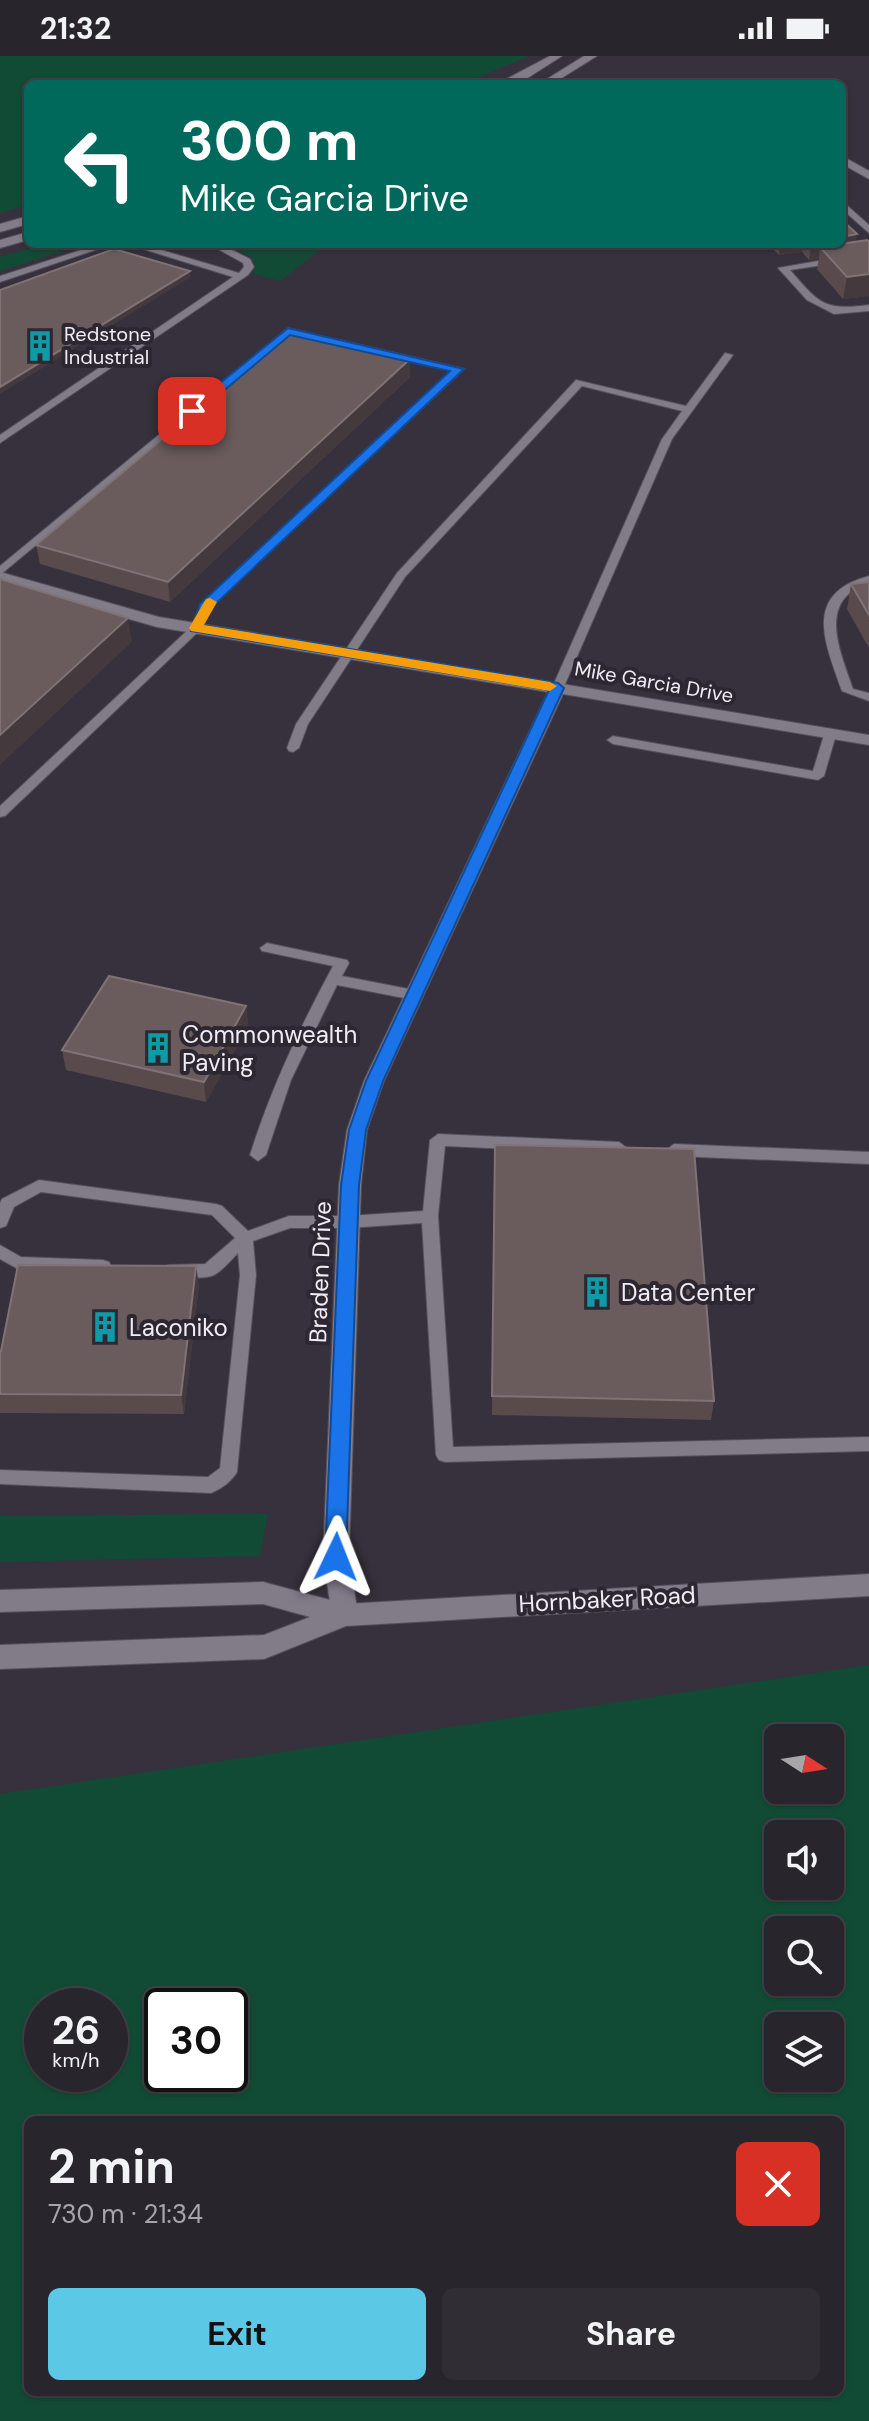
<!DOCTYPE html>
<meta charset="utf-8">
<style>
:root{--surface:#28252d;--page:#302d35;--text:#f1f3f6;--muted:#a5a5aa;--line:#444249;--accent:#5bc8e6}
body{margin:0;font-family:"DM Sans",sans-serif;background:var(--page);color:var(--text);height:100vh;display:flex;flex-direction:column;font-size:30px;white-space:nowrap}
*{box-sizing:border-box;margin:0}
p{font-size:26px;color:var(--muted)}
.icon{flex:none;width:44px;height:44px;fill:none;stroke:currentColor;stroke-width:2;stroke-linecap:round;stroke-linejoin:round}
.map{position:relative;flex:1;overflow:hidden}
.sheet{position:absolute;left:24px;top:2060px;width:820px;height:280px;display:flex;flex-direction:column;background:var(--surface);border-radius:12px;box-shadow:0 2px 6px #0004,0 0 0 2px var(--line)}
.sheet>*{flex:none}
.guide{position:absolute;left:24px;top:24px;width:822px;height:168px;border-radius:12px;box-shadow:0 2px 6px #0004,0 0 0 2px var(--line);background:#00695c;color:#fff;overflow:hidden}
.needle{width:52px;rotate:102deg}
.fabs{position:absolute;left:764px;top:1668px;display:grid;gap:16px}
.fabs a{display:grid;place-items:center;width:80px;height:80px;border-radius:12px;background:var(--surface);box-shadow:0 2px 6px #0004,0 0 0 2px var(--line);font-size:40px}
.speed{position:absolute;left:24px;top:1932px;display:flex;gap:16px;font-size:40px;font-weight:700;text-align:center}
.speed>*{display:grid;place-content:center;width:104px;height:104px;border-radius:50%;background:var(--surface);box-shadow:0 2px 6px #0004,0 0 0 2px var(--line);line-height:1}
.speed small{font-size:20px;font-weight:400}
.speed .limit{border:4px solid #111;border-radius:12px;background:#fff;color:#111}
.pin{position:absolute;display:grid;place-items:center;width:68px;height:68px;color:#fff;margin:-34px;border-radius:16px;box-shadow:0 4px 12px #0006}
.me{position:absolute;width:88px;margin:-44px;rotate:2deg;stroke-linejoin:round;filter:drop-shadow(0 0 6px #0008)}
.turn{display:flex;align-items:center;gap:28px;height:168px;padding:0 24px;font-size:36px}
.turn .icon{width:104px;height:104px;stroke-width:2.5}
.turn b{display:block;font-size:56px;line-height:68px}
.round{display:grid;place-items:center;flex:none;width:84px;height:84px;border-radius:12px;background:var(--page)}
.headline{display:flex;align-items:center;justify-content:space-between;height:136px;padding:0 24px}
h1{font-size:48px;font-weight:700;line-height:60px}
.action{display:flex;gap:16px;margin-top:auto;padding:16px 24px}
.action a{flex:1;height:92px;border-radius:12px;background:var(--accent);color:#111;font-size:32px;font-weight:700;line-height:92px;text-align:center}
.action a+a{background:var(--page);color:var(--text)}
.status{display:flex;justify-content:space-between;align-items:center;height:56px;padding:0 40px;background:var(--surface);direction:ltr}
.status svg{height:22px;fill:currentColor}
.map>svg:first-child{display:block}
.green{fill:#124b35;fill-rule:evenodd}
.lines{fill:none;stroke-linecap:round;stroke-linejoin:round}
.service-casing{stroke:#554f59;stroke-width:2}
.minor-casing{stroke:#554f59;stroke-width:2}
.tertiary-casing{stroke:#554f59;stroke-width:2}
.secondary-casing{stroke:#554f59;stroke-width:2}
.service{fill:#827b88;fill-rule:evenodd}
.minor{fill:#827b88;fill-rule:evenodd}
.tertiary{fill:#827b88;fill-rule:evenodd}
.secondary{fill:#827b88;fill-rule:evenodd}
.wall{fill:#594b4b}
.shaded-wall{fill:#44393d}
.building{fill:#6a5c5d;stroke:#7f7375;stroke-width:2}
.route{fill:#1a73e8;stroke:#114b97;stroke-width:2}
.slow{fill:#f59e0b}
.labels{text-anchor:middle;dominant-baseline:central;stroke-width:8;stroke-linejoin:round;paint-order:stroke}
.far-poi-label{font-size:20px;fill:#f0ecf4;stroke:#2c2731;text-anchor:start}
.far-street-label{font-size:20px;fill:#f0ecf4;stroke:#2c2731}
.poi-label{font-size:24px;fill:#f0ecf4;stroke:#2c2731;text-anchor:start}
.street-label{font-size:24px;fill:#f0ecf4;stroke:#2c2731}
</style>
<div class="status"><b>21:32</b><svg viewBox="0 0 49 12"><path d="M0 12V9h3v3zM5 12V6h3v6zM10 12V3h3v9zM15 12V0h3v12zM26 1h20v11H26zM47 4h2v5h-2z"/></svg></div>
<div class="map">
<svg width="869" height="2365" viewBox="0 0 869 2365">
<rect width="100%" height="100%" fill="#36313c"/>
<g class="green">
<path d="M0,0H529L463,28H28V149L0,157Z"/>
<path d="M46,188H85L0,215V201Z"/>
<path d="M222,188H328L280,225L251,217L256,211L251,201Z"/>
<path d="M268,1458L260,1500L0,1506V1460Z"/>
<path d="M869,1609V2365H0V1738ZM830,1682V1734H778V1682ZM830,1778V1830H778V1778ZM830,1874V1926H778V1874ZM110,1950V2018H42V1950ZM230,1950V2018H162V1950ZM778,1970H830V2022H778ZM28,2064H840V2336H28Z"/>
</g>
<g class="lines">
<defs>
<g id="service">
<path d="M842,145L869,169V177L842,153Z"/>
<path d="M100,188H113L0,226V220Z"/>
<path d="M127,188H141L239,217L244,211L243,207L209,188H220L250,203L254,211L248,219L0,387V379L233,221Z"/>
<path d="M869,196V202L790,214C819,247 823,255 869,249V255L834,258L807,244L778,212Z"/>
<path d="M288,272L314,280L309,283L290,278L0,519V510Z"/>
<path d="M339,284L464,313L210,552L200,574L5,760L0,761V750L191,571L201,549L452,314L336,289V285Z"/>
<path d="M725,297L733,299L672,383L562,635H554L552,632L662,383L682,355L582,330L405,521L308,668L299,692L293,696L289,695L287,692L296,668L397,517L576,324L686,350Z"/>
<path d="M869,520V527C816,544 840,594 853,633L869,637V645L842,635C825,586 802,538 869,520Z"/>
<path d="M830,675L836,679L824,720L818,724L613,688L607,684L613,680L813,715L824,679Z"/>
<path d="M267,887L347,904L349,907L342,920L414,934L421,939L414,944L337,929L291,1024L266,1099L258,1105L250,1099C271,1032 300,971 333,910L262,895L260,892Z"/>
<path d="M438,1078L619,1086L627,1092L619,1098L445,1090L438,1160L453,1391L869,1381V1395L445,1406L439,1404L436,1399L422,1167L348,1172H290L253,1185L256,1219L237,1416C232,1425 221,1433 211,1437L0,1428V1414L208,1421L220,1412L240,1219L238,1197C231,1204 222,1215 214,1219C203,1224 179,1221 168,1217L166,1213L168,1209L205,1208L235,1182L212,1159L41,1136L14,1151L6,1170L0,1172V1147L2,1143L39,1124L216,1148L222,1150L248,1175L289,1160H348L423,1155L430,1084Z"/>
<path d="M674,1088L869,1096V1108L674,1100L666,1094Z"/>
<path d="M0,1189L21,1201L103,1204L109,1206L111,1210L109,1214L103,1216L18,1213L0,1203Z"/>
</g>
<path id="minor" d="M0,516L159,561L869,679V689L563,638L384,1025L367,1074L361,1129L349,1501L358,1559L354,1567L345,1570L336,1567L332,1559L323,1501L339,1129L347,1074L364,1025L548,636L157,571L0,526Z"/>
<g id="tertiary">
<path d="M518,19L544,28L518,23Z"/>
<path d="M842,100L869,115V123L842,108Z"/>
</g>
<g id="secondary">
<path d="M550,0H562L526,23L497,28Z"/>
<path d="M584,0H597L552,28H539Z"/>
<path d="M28,160V168L0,176V168Z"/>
<path d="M28,176V184L0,192V184Z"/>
<path d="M869,1518V1540L346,1570L264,1603L0,1613V1589L264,1579L310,1561L263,1548L0,1556V1534L263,1526L345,1548Z"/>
</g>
</defs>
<use href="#service" class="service-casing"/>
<use href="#minor" class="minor-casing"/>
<use href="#tertiary" class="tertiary-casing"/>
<use href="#secondary" class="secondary-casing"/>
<use href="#service" class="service"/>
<use href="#minor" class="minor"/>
<use href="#tertiary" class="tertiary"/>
<use href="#secondary" class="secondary"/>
</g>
<g class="wall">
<path d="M856,185L869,186V240L843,243L817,213L819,202L809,204L802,196L779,199L768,188H842Z"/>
<path d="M410,303V321L170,546L40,508L36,489Z"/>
<path d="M869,526V592L847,553L851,528Z"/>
<path d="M246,950L248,970L206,1046L66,1014L62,994Z"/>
<path d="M494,1108L714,1345L711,1364L492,1359Z"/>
<path d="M199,1229L184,1358L0,1357V1295Z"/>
</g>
<g class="shaded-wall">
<path d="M857,178L854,196L820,191L819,202L809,204L811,188H842V181Z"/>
<path d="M780,188H803L802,196L779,199Z"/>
<path d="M190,215L191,221L0,338V331Z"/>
<path d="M869,218V240L843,243L847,221Z"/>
<path d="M410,303V321L170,546L168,526Z"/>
<path d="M128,562L132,586L0,709V679Z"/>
<path d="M246,950L248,970L206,1046L204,1026Z"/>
<path d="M196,1210L199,1229L184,1358L181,1339Z"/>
</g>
<g class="building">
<path d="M842,164L857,178L842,181Z"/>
<path d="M867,184L869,186V218L847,221L820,191Z"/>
<path d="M114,193L190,215L0,331V234Z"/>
<path d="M291,275L410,303L168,526L36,489Z"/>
<path d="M0,523L128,562L0,679Z"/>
<path d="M869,526V559L851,528Z"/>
<path d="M109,920L246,950L204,1026L62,994Z"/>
<path d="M495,1089L694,1093L714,1345L492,1340Z"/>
<path d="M18,1209L196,1210L181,1339L0,1338V1295H1Z"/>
</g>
<path class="route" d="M288,272L464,313L210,553L203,569L558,627L564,632L383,1025L366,1074L359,1129L346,1501L343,1507H328L325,1501L341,1129L349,1074L366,1025L549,634L191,575L200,548L450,315L290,279L196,358H188V353Z"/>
<path class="slow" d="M210,542L217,546L204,569L550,626L557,630L550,635L191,575L189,572L206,543Z"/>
<defs>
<symbol id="building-bare" viewBox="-9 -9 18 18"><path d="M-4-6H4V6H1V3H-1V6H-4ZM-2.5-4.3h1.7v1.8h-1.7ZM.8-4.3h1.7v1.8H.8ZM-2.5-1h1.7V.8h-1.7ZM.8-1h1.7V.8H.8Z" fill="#0f9aa8" stroke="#2c2731" stroke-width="2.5" paint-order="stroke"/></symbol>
</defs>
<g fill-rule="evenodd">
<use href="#building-bare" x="18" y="268" width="44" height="44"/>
<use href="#building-bare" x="136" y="970" width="44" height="44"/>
<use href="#building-bare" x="575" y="1214" width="44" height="44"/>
<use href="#building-bare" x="83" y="1249" width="44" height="44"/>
</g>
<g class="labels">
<g class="far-poi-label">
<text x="64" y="278">Redstone<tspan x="64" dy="23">Industrial</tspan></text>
</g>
<g class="far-street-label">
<text transform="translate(654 626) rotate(10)">Mike Garcia Drive</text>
</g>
<g class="poi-label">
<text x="182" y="978">Commonwealth<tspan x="182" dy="28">Paving</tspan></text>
<text x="621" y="1236">Data Center</text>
<text x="129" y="1271">Laconiko</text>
</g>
<g class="street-label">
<text transform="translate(320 1216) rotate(-88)">Braden Drive</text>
<text transform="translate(607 1543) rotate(-3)">Hornbaker Road</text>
</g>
</g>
</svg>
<div class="fabs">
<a><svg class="needle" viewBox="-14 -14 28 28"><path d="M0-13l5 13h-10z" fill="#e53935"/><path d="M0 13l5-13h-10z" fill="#a5a5aa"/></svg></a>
<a><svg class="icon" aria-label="sound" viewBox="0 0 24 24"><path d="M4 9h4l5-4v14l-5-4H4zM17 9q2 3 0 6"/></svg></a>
<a><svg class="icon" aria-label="search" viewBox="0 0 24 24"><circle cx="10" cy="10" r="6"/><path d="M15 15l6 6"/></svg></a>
<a><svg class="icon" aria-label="layers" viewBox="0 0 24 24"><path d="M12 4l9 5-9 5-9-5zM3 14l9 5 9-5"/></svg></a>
</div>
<div class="speed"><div>26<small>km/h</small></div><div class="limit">30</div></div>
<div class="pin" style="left:192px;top:355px;background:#d93025"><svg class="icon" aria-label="arrive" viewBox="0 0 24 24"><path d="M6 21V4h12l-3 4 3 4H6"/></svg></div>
<svg class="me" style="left:336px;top:1501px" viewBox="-20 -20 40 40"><path d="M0-17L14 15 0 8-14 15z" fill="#1a73e8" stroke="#fff" stroke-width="4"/></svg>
<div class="guide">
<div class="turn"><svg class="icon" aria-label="left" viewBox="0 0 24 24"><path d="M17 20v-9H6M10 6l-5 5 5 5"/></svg><div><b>300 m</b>Mike Garcia Drive</div></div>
</div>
<section class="sheet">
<div class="headline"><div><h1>2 min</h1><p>730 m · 21:34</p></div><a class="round" style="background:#d93025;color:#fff"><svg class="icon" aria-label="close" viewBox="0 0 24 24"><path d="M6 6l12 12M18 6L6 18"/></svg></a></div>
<div class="action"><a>Exit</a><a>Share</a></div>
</section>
</div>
